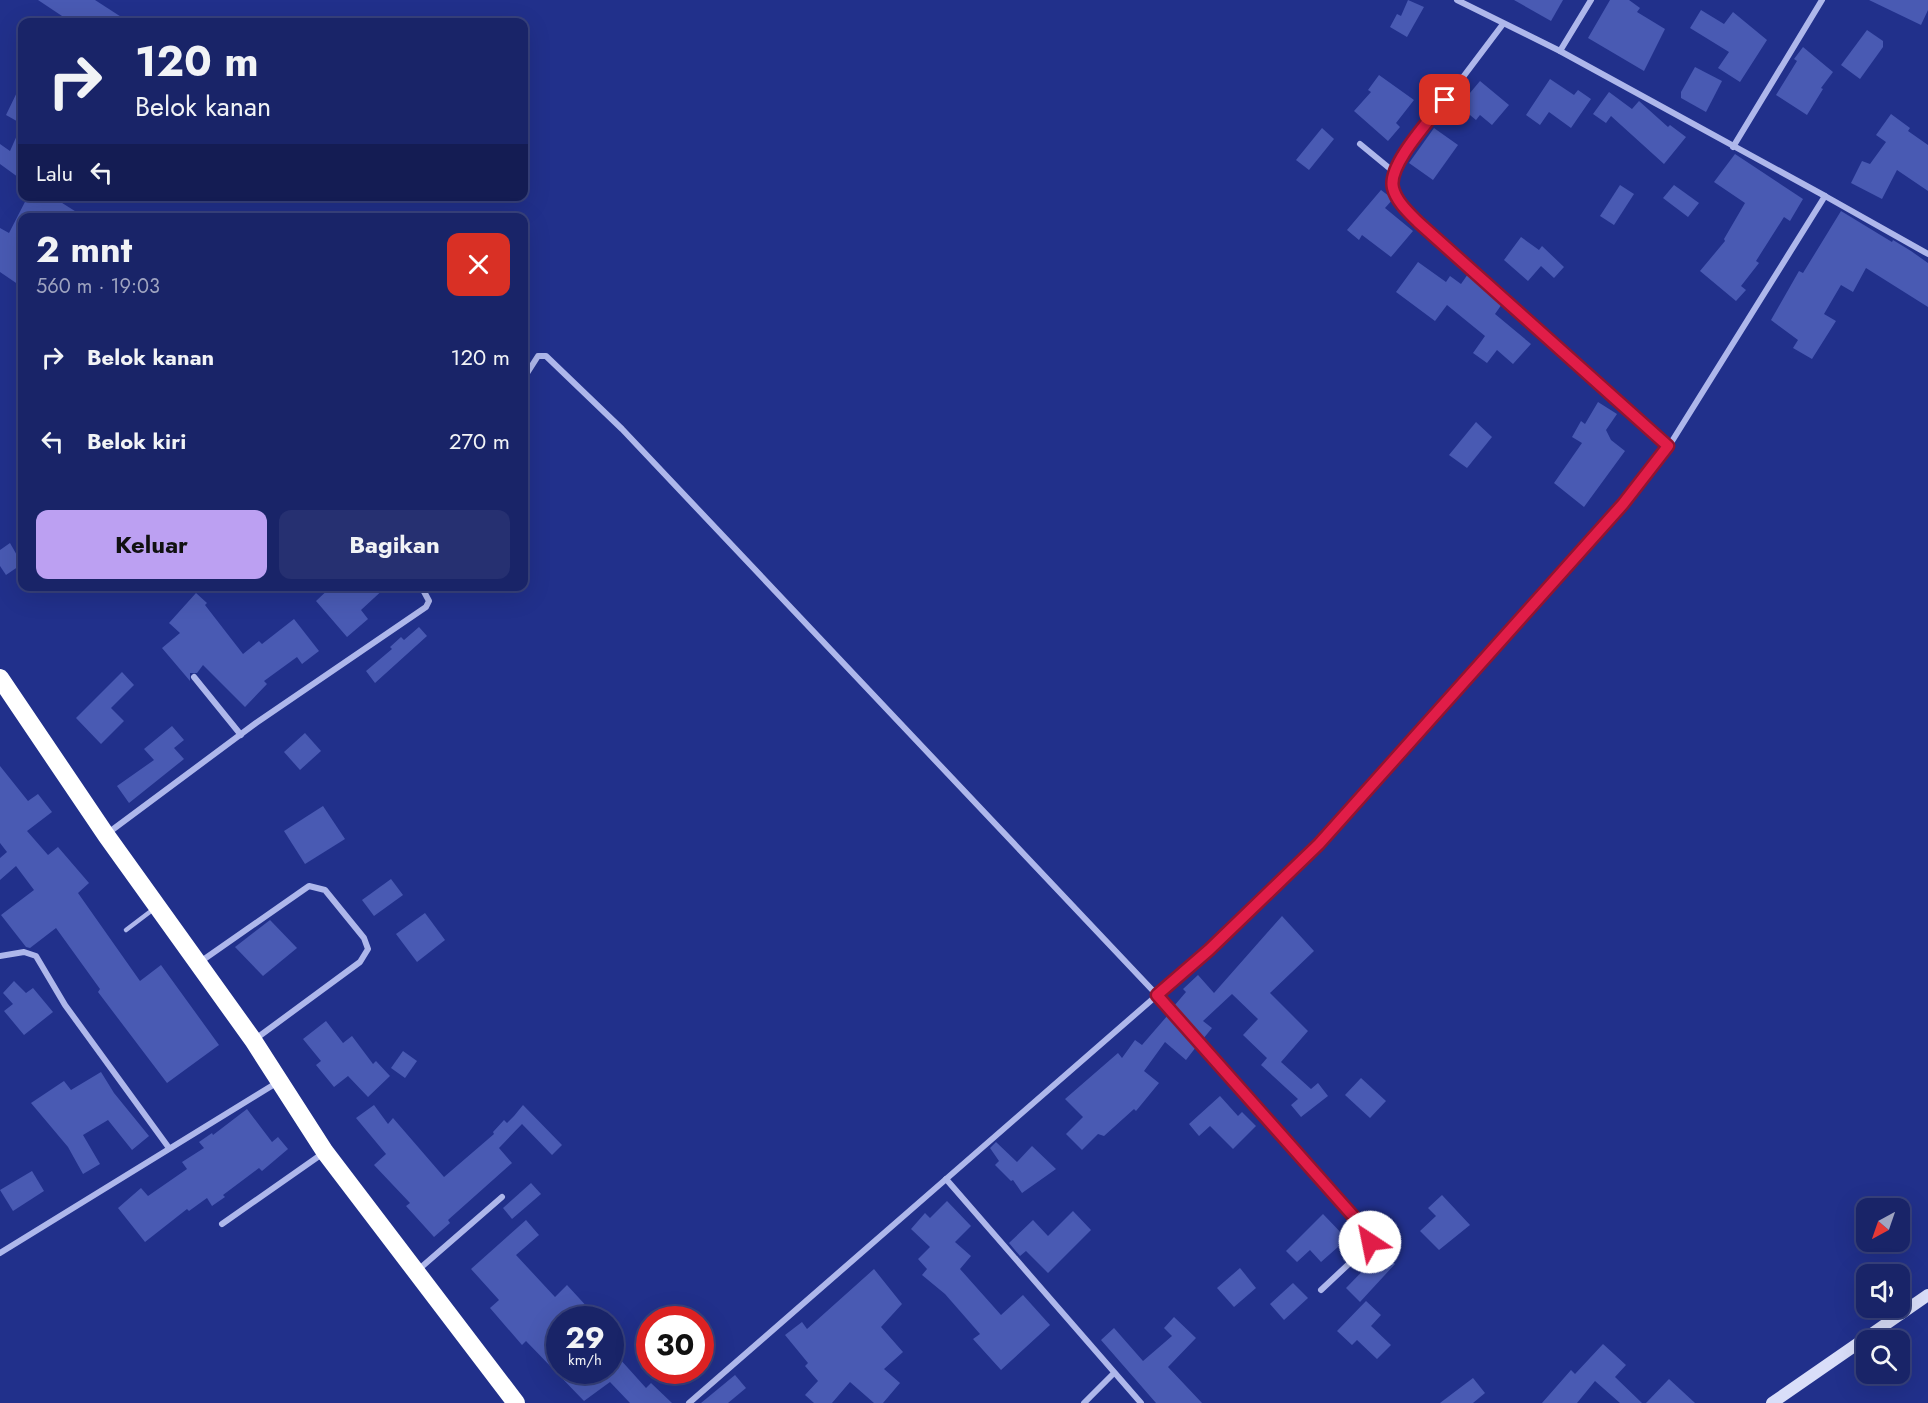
<!DOCTYPE html>
<html lang="id">
<meta charset="utf-8">
<style>
:root{--surface:#192468;--page:#263071;--text:#f1f3f6;--muted:#9fa4c0;--line:#37417c;--accent:#bca0f2}
body{margin:0;font-family:Jost,sans-serif;background:var(--page);color:var(--text);height:100vh;display:flex;flex-direction:column;font-size:22px;white-space:nowrap}
*{box-sizing:border-box;margin:0}
p{font-size:20px;color:var(--muted)}
.icon{flex:none;width:33px;height:33px;fill:none;stroke:currentColor;stroke-width:2;stroke-linecap:round;stroke-linejoin:round}
.map{position:relative;flex:1;overflow:hidden}
.sheet{position:absolute;left:18px;top:213px;width:510px;height:378px;display:flex;flex-direction:column;background:var(--surface);border-radius:12px;box-shadow:0 6px 24px #0002,0 0 0 2px var(--line)}
.sheet>*{flex:none}
.hud{position:absolute;left:18px;top:18px;width:510px;height:183px;border-radius:12px;box-shadow:0 6px 24px #0002,0 0 0 2px var(--line);background:#192468;color:var(--text);overflow:hidden}
.needle{width:39px;rotate:220deg}
.tools{position:absolute;left:1856px;top:1198px;display:grid;gap:12px}
.tools a{display:grid;place-items:center;width:54px;height:54px;border-radius:12px;background:var(--surface);box-shadow:0 6px 24px #0002,0 0 0 2px var(--line);font-size:30px}
.speed{position:absolute;left:546px;top:1306px;display:flex;gap:12px;font-size:30px;font-weight:700;text-align:center}
.speed>*{display:grid;place-content:center;width:78px;height:78px;border-radius:50%;background:var(--surface);box-shadow:0 6px 24px #0002,0 0 0 2px var(--line);line-height:1}
.speed small{font-size:15px;font-weight:400}
.speed .limit{border:9px solid #d22;background:#fff;color:#111}
.pin{position:absolute;display:grid;place-items:center;width:51px;height:51px;color:#fff;margin:-26px;border-radius:12px;box-shadow:0 3px 9px #0006}
.me{position:absolute;width:66px;margin:-33px;rotate:326deg;stroke-linejoin:round;filter:drop-shadow(0 0 4px #0008)}
.turn{display:flex;align-items:center;gap:21px;height:126px;padding:0 18px;font-size:27px}
.turn .icon{width:78px;height:78px;stroke-width:2.5}
.turn b{display:block;font-size:42px;line-height:51px}
.then{display:flex;align-items:center;height:57px;padding:0 18px;background:#0003;gap:12px;font-size:22px}
.round{display:grid;place-items:center;flex:none;width:63px;height:63px;border-radius:12px;background:var(--page)}
.overview{display:flex;align-items:center;justify-content:space-between;height:102px;padding:0 18px}
h1{font-size:36px;font-weight:700;line-height:45px}
.button{display:flex;gap:12px;margin-top:auto;padding:12px 18px}
.button a{flex:1;height:69px;border-radius:12px;background:var(--accent);color:#111;font-size:24px;font-weight:700;line-height:69px;text-align:center}
.button a+a{background:var(--page);color:var(--text)}
ul{padding:0;list-style:none}
li{display:flex;align-items:center;gap:18px;height:84px;padding:0 18px}
li div{flex:1}
li b{display:block;font-size:22px}
li em{font-style:normal}
.map>svg:first-child{display:block}
.building{fill:#495ab3}
.lines{fill:none;stroke-linecap:round;stroke-linejoin:round}
.lane{stroke:#aeb7eb;stroke-width:4.5}
.street{stroke:#aeb7eb;stroke-width:6}
.secondary{stroke:#d9def9;stroke-width:12}
.highway{stroke:#fff;stroke-width:18}
.route-casing{stroke:#92132f;stroke-width:15}
.route{stroke:#e11d48;stroke-width:10}
</style>
<div class="map">
<svg width="1928" height="1403" viewBox="0 0 1928 1403">
<rect width="100%" height="100%" fill="#21308b"/>
<g class="building">
<path d="M38,0H95L129,22H71Z"/>
<path d="M1408,0L1424,7L1407,37L1390,27L1397,14L1401,16Z"/>
<path d="M1514,0H1563L1551,21Z"/>
<path d="M1610,0H1629L1640,8L1637,12L1665,29L1644,71L1588,38Z"/>
<path d="M1869,0H1928V10L1921,25Z"/>
<path d="M1701,10L1724,24L1733,12L1767,40L1740,82L1718,68L1729,52L1690,28Z"/>
<path d="M1867,30L1883,41V47L1860,79L1841,65Z"/>
<path d="M1803,47L1833,72L1821,88L1823,89L1807,115L1776,95L1797,61L1794,59Z"/>
<path d="M1695,67L1722,81L1706,112L1681,98V92Z"/>
<path d="M1379,75L1414,100L1396,123L1400,127L1388,141L1354,111L1371,92L1368,90Z"/>
<path d="M1550,79L1574,95L1578,90L1591,99L1571,128L1549,112L1540,125L1526,115Z"/>
<path d="M1480,81L1509,105L1492,125L1480,115L1476,120L1459,106Z"/>
<path d="M22,82V180L0,164V144L10,151L22,124L6,115Z"/>
<path d="M1609,92L1632,109L1639,101L1668,127L1670,125L1686,137L1664,164L1611,116L1606,123L1593,114Z"/>
<path d="M1891,114L1910,128L1908,131L1928,145V191L1897,170L1882,199L1851,183L1862,161L1870,164L1886,142L1876,135Z"/>
<path d="M1322,128L1334,139L1309,170L1296,160Z"/>
<path d="M1434,128L1458,145L1433,180L1409,163Z"/>
<path d="M1735,154L1803,199L1790,221L1784,217L1756,261L1759,263L1741,286L1746,290L1736,301L1700,271L1725,241L1724,239L1745,203L1714,182Z"/>
<path d="M1620,185L1634,194L1614,225L1600,216Z"/>
<path d="M1674,185L1699,203L1688,217L1663,198Z"/>
<path d="M1381,190L1393,199L1385,208L1413,231L1391,257L1362,235L1359,240L1347,230Z"/>
<path d="M28,196H51L86,218H22V287L0,272V228L9,233Z"/>
<path d="M1841,211L1892,242L1893,240L1911,251L1928,263V307L1866,268L1853,292L1841,285L1824,314L1836,321L1812,359L1793,348L1798,340L1771,320L1799,271L1803,273Z"/>
<path d="M1521,237L1539,250L1542,246L1564,267L1554,278L1541,266L1528,281L1504,260Z"/>
<path d="M1418,262L1446,282L1450,276L1461,284L1468,274L1502,304L1495,314L1531,344L1513,364L1497,350L1487,363L1473,353L1485,336L1447,305L1435,321L1396,292Z"/>
<path d="M1598,402L1617,414L1606,430L1611,440L1625,451L1584,507L1554,483L1582,443L1572,437L1581,421L1585,424Z"/>
<path d="M1476,422L1492,437L1467,468L1449,455Z"/>
<path d="M10,543L22,564L6,575L0,566V550Z"/>
<path d="M332,586H387L361,610L368,619L347,637L316,601Z"/>
<path d="M196,593L207,603L205,605L243,654L259,641L262,644L294,619L319,651L302,664L297,657L264,681L267,684L245,707L203,665L197,673H190V681L162,648L180,633L169,623Z"/>
<path d="M419,627L427,636L375,683L366,671L392,649L390,647L401,637L404,640Z"/>
<path d="M122,672L134,685L111,708L124,721L101,744L76,718Z"/>
<path d="M172,726L184,740L174,748L184,759L129,803L117,786L154,760L144,749Z"/>
<path d="M305,733L321,751L300,770L284,752Z"/>
<path d="M0,766L28,801L38,794L52,812L27,831L48,855L58,847L89,883L78,893L140,981L161,965L219,1045L167,1083L98,992L100,989L56,928L30,948L26,947L1,915L34,890L16,866L0,880V858L7,852L0,843Z"/>
<path d="M323,806L345,839L305,864L284,831Z"/>
<path d="M391,879L403,895L374,916L362,900Z"/>
<path d="M425,913L445,940L417,962L396,934Z"/>
<path d="M1282,916L1314,951L1270,993L1308,1031L1281,1062L1311,1089L1318,1083L1328,1096L1301,1117L1291,1105L1298,1099L1261,1065L1267,1058L1243,1035L1258,1019L1232,994L1203,1021L1212,1028L1203,1039L1174,1006L1186,992L1183,989L1198,975L1214,993Z"/>
<path d="M270,920L297,948L263,976L235,947Z"/>
<path d="M14,981L26,993L33,988L53,1012L24,1035L4,1011L13,1004L3,993Z"/>
<path d="M1168,1015L1196,1047L1186,1060L1165,1042L1144,1071L1159,1083L1136,1111L1134,1109L1104,1136L1098,1134L1082,1150L1066,1134L1083,1117L1065,1099L1118,1053L1122,1058L1135,1040L1142,1045Z"/>
<path d="M326,1021L343,1043L352,1036L373,1064L376,1061L390,1076L368,1097L348,1076L334,1087L316,1065L321,1061L303,1039Z"/>
<path d="M403,1051L417,1061L405,1078L391,1068Z"/>
<path d="M101,1072L114,1093L149,1136L132,1150L108,1120L83,1135L100,1164L83,1174L68,1147L31,1103L64,1081L71,1090Z"/>
<path d="M1361,1078L1386,1101L1370,1118L1345,1095Z"/>
<path d="M1220,1096L1238,1116L1242,1112L1256,1126L1233,1149L1210,1126L1199,1136L1189,1124Z"/>
<path d="M374,1105L388,1124L393,1118L444,1177L494,1134L493,1132L504,1120L507,1123L514,1116L523,1105L562,1145L552,1155L522,1124L499,1148L512,1163L448,1220L450,1223L434,1237L406,1206L410,1203L374,1165L386,1154L356,1118Z"/>
<path d="M247,1109L272,1142L278,1137L288,1149L262,1171L259,1168L223,1195L225,1197L212,1206L207,1198L189,1211L187,1209L145,1242L118,1208L141,1188L148,1196L187,1169L182,1162L204,1148L199,1142L212,1133L213,1135Z"/>
<path d="M996,1142L1017,1162L1032,1146L1056,1169L1022,1193L1013,1180L1011,1181L995,1165L999,1161L990,1148Z"/>
<path d="M32,1171L44,1191L13,1211L0,1190Z"/>
<path d="M531,1183L541,1194L512,1219L503,1208Z"/>
<path d="M1442,1195L1470,1225L1439,1250L1420,1231L1436,1216L1428,1208Z"/>
<path d="M947,1201L971,1226L955,1242L971,1256L960,1269L1001,1315L1023,1295L1050,1325L1001,1370L973,1339L980,1334L945,1294L922,1275L927,1269L918,1259L930,1247L911,1229L925,1213L930,1218Z"/>
<path d="M1073,1211L1091,1230L1048,1273L1026,1251L1020,1256L1009,1243L1033,1220L1048,1236Z"/>
<path d="M1323,1214L1347,1239L1321,1262L1310,1250L1297,1262L1286,1251Z"/>
<path d="M526,1220L539,1235L516,1255L555,1297L567,1285L590,1310L579,1320H560V1371H610V1348L646,1388L651,1383L672,1403H630L610,1382L584,1401L526,1341L522,1345L490,1308L499,1300L471,1269Z"/>
<path d="M1382,1251L1395,1264L1360,1302L1346,1288Z"/>
<path d="M1240,1268L1256,1288L1234,1307L1217,1288Z"/>
<path d="M874,1269L902,1304L881,1327L903,1352L884,1369L900,1383L883,1403H874L850,1382L832,1403H814L805,1395L818,1381L805,1366L808,1363L785,1335L802,1322L807,1329Z"/>
<path d="M1293,1283L1308,1298L1284,1320L1270,1304Z"/>
<path d="M1366,1301L1381,1315L1371,1326L1391,1345L1377,1359L1357,1340L1352,1345L1337,1331Z"/>
<path d="M1174,1317L1196,1338L1168,1367L1202,1403H1156L1101,1340L1114,1328L1143,1361L1172,1336L1164,1328Z"/>
<path d="M1603,1344L1626,1365L1615,1377L1642,1403H1620L1595,1381L1577,1403H1542L1571,1370L1575,1374Z"/>
<path d="M735,1375L746,1388L728,1403H701Z"/>
<path d="M1473,1378L1485,1393L1473,1403H1440Z"/>
<path d="M1669,1379L1695,1403H1646Z"/>
</g>
<g class="lines">
<path class="lane" d="M126,930L155,908"/>
<g class="street">
<path d="M1457,0L1560,51L1825,196"/>
<path d="M1503,24L1402,158C1385,189 1396,199 1418,222L1669,446"/>
<path d="M1560,51L1591,0"/>
<path d="M1360,144L1394,172"/>
<path d="M1733,147L1822,0"/>
<path d="M524,378L538,356H546L622,429L1157,995L1362,1226L1370,1236L1369,1245L1321,1290"/>
<path d="M194,677L241,735"/>
<path d="M108,833L256,723L426,607L429,601L421,586"/>
<path d="M0,956L24,952L36,956L65,1005L169,1148"/>
<path d="M200,962L309,886L325,890L364,938L368,949L360,962L254,1040"/>
<path d="M946,1179L1141,1403"/>
<path d="M222,1224L322,1154"/>
<path d="M0,1253L278,1082"/>
<path d="M418,1270L502,1197"/>
<path d="M689,1403L1209,950L1319,844L1623,504L1669,446L1825,196L1928,254"/>
<path d="M1084,1403L1114,1373"/>
</g>
<path class="secondary" d="M1772,1403L1928,1295"/>
<path class="highway" d="M0,678L106,835L253,1040L325,1152L516,1403"/>
</g>
<g class="lines">
<defs>
<path id="route" d="M1370,1242L1362,1226L1157,995L1209,950L1319,844L1623,504L1668,446L1418,222C1409,213 1396,201 1393,188C1387,165 1431,119 1445,100"/>
</defs>
<use href="#route" class="route-casing"/>
<use href="#route" class="route"/>
</g>
</svg>
<div class="tools">
<a><svg class="needle" viewBox="-14 -14 28 28"><path d="M0-13l5 13h-10z" fill="#e53935"/><path d="M0 13l5-13h-10z" fill="#9fa4c0"/></svg></a>
<a><svg class="icon" aria-label="sound" viewBox="0 0 24 24"><path d="M4 9h4l5-4v14l-5-4H4zM17 9q2 3 0 6"/></svg></a>
<a><svg class="icon" aria-label="search" viewBox="0 0 24 24"><circle cx="10" cy="10" r="6"/><path d="M15 15l6 6"/></svg></a>
</div>
<div class="speed"><div>29<small>km/h</small></div><div class="limit">30</div></div>
<div class="pin" style="left:1445px;top:100px;background:#d93025"><svg class="icon" aria-label="arrive" viewBox="0 0 24 24"><path d="M6 21V4h12l-3 4 3 4H6"/></svg></div>
<svg class="me" style="left:1370px;top:1242px" viewBox="-20 -20 40 40"><circle r="19" fill="#fff"/><path d="M0-13L10 11 0 6-10 11z" fill="#e11d48"/></svg>
<div class="hud">
<div class="turn"><svg class="icon" aria-label="right" viewBox="0 0 24 24"><path d="M7 20v-9h11M14 6l5 5-5 5"/></svg><div><b>120 m</b>Belok kanan</div></div>
<div class="then">Lalu<svg class="icon" aria-label="left" viewBox="0 0 24 24"><path d="M17 20v-9H6M10 6l-5 5 5 5"/></svg></div>
</div>
<section class="sheet">
<div class="overview"><div><h1>2 mnt</h1><p>560 m · 19:03</p></div><a class="round" style="background:#d93025;color:#fff"><svg class="icon" aria-label="close" viewBox="0 0 24 24"><path d="M6 6l12 12M18 6L6 18"/></svg></a></div>
<ul>
<li><svg class="icon" aria-label="right" viewBox="0 0 24 24"><path d="M7 20v-9h11M14 6l5 5-5 5"/></svg><div><b>Belok kanan</b></div><em>120 m</em></li>
<li><svg class="icon" aria-label="left" viewBox="0 0 24 24"><path d="M17 20v-9H6M10 6l-5 5 5 5"/></svg><div><b>Belok kiri</b></div><em>270 m</em></li>
</ul>
<div class="button"><a>Keluar</a><a>Bagikan</a></div>
</section>
</div>
